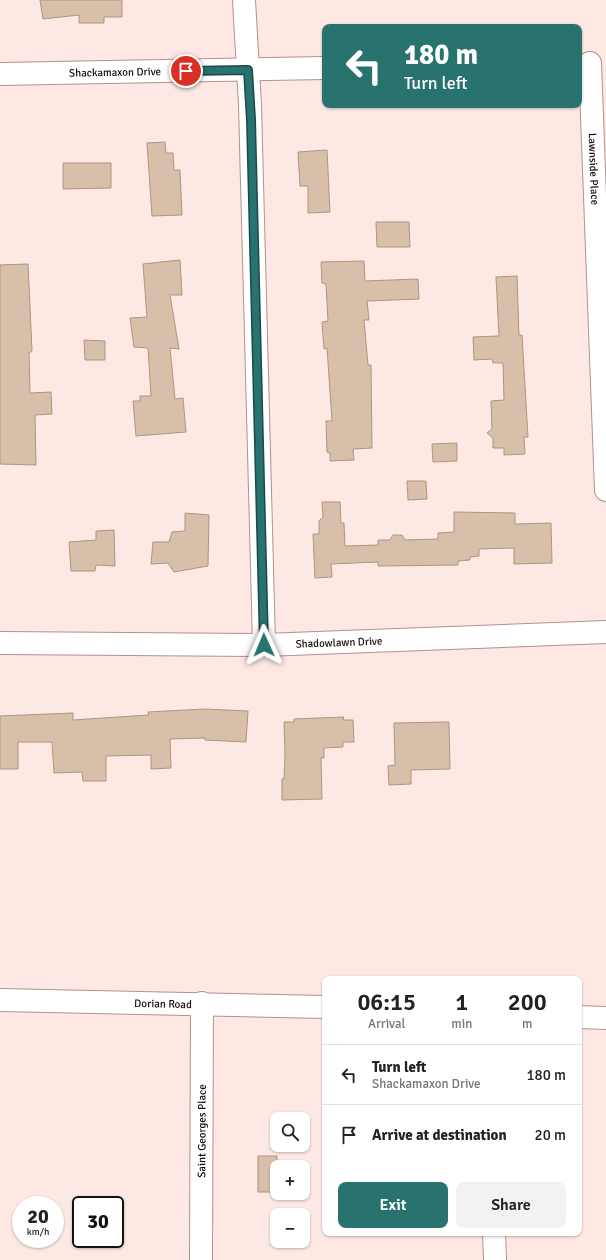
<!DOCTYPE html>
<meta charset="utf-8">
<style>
:root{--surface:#fff;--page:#f2f2f2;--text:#222;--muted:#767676;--line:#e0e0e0;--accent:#287270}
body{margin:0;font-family:Signika,sans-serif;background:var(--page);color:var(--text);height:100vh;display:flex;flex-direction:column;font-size:15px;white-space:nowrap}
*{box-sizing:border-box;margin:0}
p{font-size:13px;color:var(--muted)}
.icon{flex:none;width:22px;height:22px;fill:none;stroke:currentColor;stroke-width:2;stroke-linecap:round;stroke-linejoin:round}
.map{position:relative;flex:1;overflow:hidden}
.drawer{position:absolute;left:322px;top:976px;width:260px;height:260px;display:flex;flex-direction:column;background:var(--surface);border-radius:8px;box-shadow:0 1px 3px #0004}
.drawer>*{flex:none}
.banner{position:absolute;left:322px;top:24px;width:260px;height:84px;border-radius:8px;box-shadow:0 1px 3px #0004;background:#287270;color:#fff;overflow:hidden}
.buttons{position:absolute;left:270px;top:1112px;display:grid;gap:8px}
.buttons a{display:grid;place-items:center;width:40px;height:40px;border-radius:8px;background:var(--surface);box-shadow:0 1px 3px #0004;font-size:20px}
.speed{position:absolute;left:12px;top:1196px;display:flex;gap:8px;font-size:20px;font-weight:700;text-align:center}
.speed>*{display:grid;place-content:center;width:52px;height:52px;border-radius:50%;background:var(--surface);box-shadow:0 1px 3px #0004;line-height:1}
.speed small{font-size:10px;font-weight:400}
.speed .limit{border:2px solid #111;border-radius:6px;background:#fff;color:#111}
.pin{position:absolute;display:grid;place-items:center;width:34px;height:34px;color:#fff;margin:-17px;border:2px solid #fff;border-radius:50%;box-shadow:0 1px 4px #0007}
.me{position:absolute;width:44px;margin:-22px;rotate:359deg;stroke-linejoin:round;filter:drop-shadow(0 0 3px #0008)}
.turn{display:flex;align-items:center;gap:14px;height:84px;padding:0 16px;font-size:18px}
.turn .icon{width:52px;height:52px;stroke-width:2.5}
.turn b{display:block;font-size:28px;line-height:34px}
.eta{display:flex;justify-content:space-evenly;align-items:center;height:68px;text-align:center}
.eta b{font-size:24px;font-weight:600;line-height:28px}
.action{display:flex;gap:8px;margin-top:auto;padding:8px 16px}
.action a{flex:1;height:46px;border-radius:8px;background:var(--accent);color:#fff;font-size:16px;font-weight:600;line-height:46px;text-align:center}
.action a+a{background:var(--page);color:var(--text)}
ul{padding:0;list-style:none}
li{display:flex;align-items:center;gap:12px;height:60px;padding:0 16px;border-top:1px solid var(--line)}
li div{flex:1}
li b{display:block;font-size:15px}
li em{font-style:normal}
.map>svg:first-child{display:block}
.building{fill:#d8bfaa;stroke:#ad9581}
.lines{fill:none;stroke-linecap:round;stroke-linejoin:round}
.street-casing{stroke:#b2928c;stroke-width:24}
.street{stroke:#fff;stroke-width:22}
.route-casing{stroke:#1a4a49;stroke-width:10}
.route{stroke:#287270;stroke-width:7}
.labels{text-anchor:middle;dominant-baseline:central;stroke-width:3.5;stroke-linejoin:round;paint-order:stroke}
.street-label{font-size:11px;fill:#170b09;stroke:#fbfbfb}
</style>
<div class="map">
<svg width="606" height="1260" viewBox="0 0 606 1260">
<rect width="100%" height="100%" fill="#fde8e4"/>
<g class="building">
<path d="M40,0H122V17H104V23H79V15L43,19Z"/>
<path d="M165,142L166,153H173L174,170H180L182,215L152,216L147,143Z"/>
<path d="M327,150L330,212L308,213V186H300L298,152Z"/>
<path d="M63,163H111V188L63,189Z"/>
<path d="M376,222H409L410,247H377Z"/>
<path d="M180,260L182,295H170L179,349L170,348L175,399L183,398L186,432L136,436L133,401H140V396H151L148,348L134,347L130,318L147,317L143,264Z"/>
<path d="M364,261L365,281L418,279L419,299L367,301L369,320H364L368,365H371L372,448L353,449L354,460L330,461V453L327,452L326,421H332L327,348L324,349L322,322L328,321L326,284L322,283L321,262Z"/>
<path d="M28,264L32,351L29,353L30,393L51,392L52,414L35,415L36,465L0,464V265Z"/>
<path d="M517,276L519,335H522L528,437H524L525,454L504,455V448H493V438L487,433L492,429L491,401L504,400L503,363H493L492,359L474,360L473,337L499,336L496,277Z"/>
<path d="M84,340L105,341V360H85Z"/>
<path d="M457,443V461L433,462L432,444Z"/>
<path d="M407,481H426L427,499L408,500Z"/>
<path d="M322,502H340L341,523H344L345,546L378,545V540H390L393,535H402L405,540L438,539V533L454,532V512L515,513V524L551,523L552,563L514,564V548L479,549V556L470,557V560L458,561V565L378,566V562L331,564L332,577L315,578L313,534H319V521L323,517Z"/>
<path d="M185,513L209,515L208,566L174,572L168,563L151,564L153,542H169L172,532L185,531Z"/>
<path d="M114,530L115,566L96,565L95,571H71L69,542L96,540V531Z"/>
<path d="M204,709L248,711L246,742L205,740V738L170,739L171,768L151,769V755L106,756V781H83L82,772L54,773L52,742H18V769H0V716L73,713V720L149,715L148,712Z"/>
<path d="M344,717L343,720H353L354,742H343V747L324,748V758H321L322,799L282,800V779H284L285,754L284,722H294V719Z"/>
<path d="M449,722L450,769L411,770V784L389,785L388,766L395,765L394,723Z"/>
<rect x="258" y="1156" width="19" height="36"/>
</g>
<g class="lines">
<defs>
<g id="street">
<path d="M244,0L250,105L264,645"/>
<path id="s1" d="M590,63L606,490"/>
<path id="s2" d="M0,74L325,68"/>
<path id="s3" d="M0,643L264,645L606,632"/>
<path id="s4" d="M0,1000L325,1007"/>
<path d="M579,1017L606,1018"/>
<path d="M494,1233L495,1260"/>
<path id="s5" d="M201,1260L202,1003"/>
</g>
</defs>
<use href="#street" class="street-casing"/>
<use href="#street" class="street"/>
</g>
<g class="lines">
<defs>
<path id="route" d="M186,71L248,70L251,120L264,645"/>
</defs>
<use href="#route" class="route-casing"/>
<use href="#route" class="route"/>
</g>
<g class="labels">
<g class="street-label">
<text stroke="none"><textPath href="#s2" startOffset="115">Shackamaxon Drive</textPath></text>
<text stroke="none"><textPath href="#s1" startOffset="106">Lawnside Place</textPath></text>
<text stroke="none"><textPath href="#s3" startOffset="339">Shadowlawn Drive</textPath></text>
<text stroke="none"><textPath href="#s4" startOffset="163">Dorian Road</textPath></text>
<text stroke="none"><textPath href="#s5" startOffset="129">Saint Georges Place</textPath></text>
</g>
</g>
</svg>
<div class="buttons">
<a><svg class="icon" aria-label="search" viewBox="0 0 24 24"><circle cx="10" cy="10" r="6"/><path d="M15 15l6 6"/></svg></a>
<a>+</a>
<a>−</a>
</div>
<div class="speed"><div>20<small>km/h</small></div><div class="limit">30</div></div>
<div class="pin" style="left:186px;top:71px;background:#d93025"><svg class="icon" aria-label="arrive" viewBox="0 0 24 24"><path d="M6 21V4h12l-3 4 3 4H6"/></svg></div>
<svg class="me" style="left:264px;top:645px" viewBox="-20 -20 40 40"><path d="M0-17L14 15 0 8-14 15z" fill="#287270" stroke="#fff" stroke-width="4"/></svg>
<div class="banner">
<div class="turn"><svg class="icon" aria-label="left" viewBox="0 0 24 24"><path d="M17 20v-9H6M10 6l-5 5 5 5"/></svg><div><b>180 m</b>Turn left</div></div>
</div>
<section class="drawer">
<div class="eta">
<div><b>06:15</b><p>Arrival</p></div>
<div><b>1</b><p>min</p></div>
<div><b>200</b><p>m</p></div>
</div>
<ul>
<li><svg class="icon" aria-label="left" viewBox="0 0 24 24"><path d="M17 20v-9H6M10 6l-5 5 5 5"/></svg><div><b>Turn left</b><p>Shackamaxon Drive</p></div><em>180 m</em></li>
<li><svg class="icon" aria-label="arrive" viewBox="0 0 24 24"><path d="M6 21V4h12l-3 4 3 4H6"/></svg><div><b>Arrive at destination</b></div><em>20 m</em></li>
</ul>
<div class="action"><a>Exit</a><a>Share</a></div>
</section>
</div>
